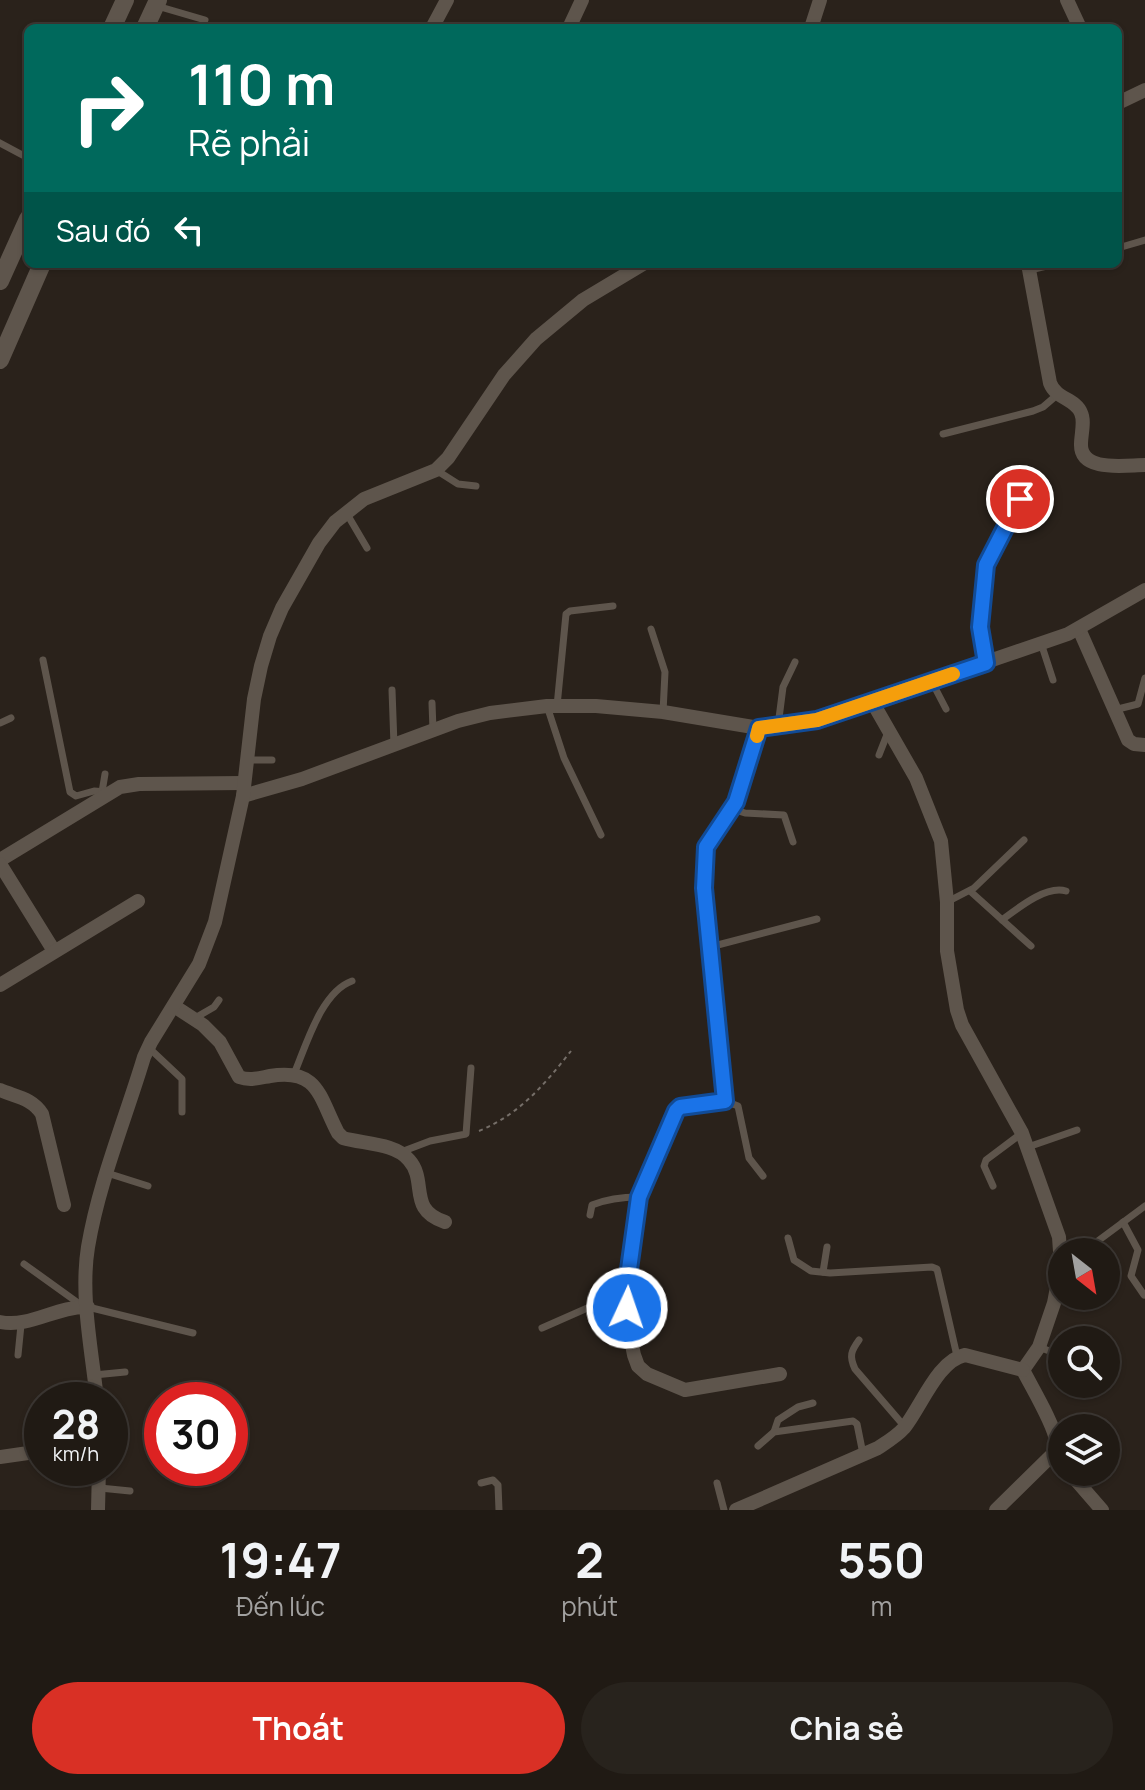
<!DOCTYPE html>
<html lang="vi">
<meta charset="utf-8">
<style>
:root{--surface:#201a14;--page:#28231d;--text:#f1f3f6;--muted:#a2a1a0;--line:#3d3834;--accent:#d93025}
body{margin:0;font-family:Manrope,sans-serif;background:var(--page);color:var(--text);height:100vh;display:flex;flex-direction:column;font-size:30px;white-space:nowrap}
*{box-sizing:border-box;margin:0}
p{font-size:26px;color:var(--muted)}
.icon{flex:none;width:44px;height:44px;fill:none;stroke:currentColor;stroke-width:2;stroke-linecap:round;stroke-linejoin:round}
.map{position:relative;height:1510px;overflow:hidden}
.details{display:flex;flex-direction:column;background:var(--surface);flex:1}
.details>*{flex:none}
.top-card{position:absolute;left:24px;top:24px;width:1098px;height:244px;border-radius:12px;box-shadow:0 2px 6px #0004,0 0 0 2px var(--line);background:#00695c;color:#fff;overflow:hidden}
.needle{width:52px;rotate:149deg}
.fabs{position:absolute;left:1048px;top:1238px;display:grid;gap:16px}
.fabs a{display:grid;place-items:center;width:72px;height:72px;border-radius:50%;background:var(--surface);box-shadow:0 2px 6px #0004,0 0 0 2px var(--line);font-size:40px}
.speed{position:absolute;left:24px;top:1382px;display:flex;gap:16px;font-size:40px;font-weight:700;text-align:center}
.speed>*{display:grid;place-content:center;width:104px;height:104px;border-radius:50%;background:var(--surface);box-shadow:0 2px 6px #0004,0 0 0 2px var(--line);line-height:1}
.speed small{font-size:20px;font-weight:400}
.speed .limit{border:12px solid #d22;background:#fff;color:#111}
.pin{position:absolute;display:grid;place-items:center;width:68px;height:68px;color:#fff;margin:-34px;border:4px solid #fff;border-radius:50%;box-shadow:0 2px 8px #0007}
.me{position:absolute;width:88px;margin:-44px;rotate:3deg;stroke-linejoin:round;filter:drop-shadow(0 0 6px #0008)}
.turn{display:flex;align-items:center;gap:28px;height:168px;padding:0 32px;font-size:36px}
.turn .icon{width:104px;height:104px;stroke-width:2.5}
.turn b{display:block;font-size:56px;line-height:68px}
.then{display:flex;align-items:center;height:76px;padding:0 32px;background:#0003;gap:16px;font-size:30px}
.eta{display:flex;justify-content:space-evenly;align-items:center;height:136px;text-align:center}
.eta b{font-size:48px;font-weight:700;line-height:56px}
.cta{display:flex;gap:16px;margin-top:auto;padding:16px 32px}
.cta a{flex:1;height:92px;border-radius:48px;background:var(--accent);color:#fff;font-size:32px;font-weight:700;line-height:92px;text-align:center}
.cta a+a{background:var(--page);color:var(--text)}
.map>svg:first-child{display:block}
.lines{fill:none;stroke-linecap:round;stroke-linejoin:round}
.path{stroke:#756e68;stroke-width:2;stroke-dasharray:4 4;stroke-linecap:butt}
.lane{stroke:#5e554c;stroke-width:7}
.street{stroke:#5e554c;stroke-width:14}
.secondary{stroke:#5e554c;stroke-width:18}
.route-casing{stroke:#114b97;stroke-width:20}
.route{stroke:#1a73e8;stroke-width:14}
.slow{stroke:#f59e0b;stroke-width:14}
</style>
<div class="map">
<svg width="1145" height="1510" viewBox="0 0 1145 1510">
<rect width="100%" height="100%" fill="#2a221b"/>
<g class="lines">
<path class="path" d="M479,1131C520,1114 544,1085 571,1051"/>
<g class="lane">
<path d="M157,6L205,20"/>
<path d="M0,143L28,158"/>
<path d="M1118,248L1145,240"/>
<path d="M1030,270L1055,264"/>
<path d="M943,434L1033,411L1043,407L1057,395"/>
<path d="M436,470L458,484L476,486"/>
<path d="M347,514L367,548"/>
<path d="M651,629L665,672L663,712"/>
<path d="M1041,643L1053,680"/>
<path d="M43,660L70,792L76,796L94,791L107,792"/>
<path d="M986,663L980,627L986,565L1020,499"/>
<path d="M932,682L946,709"/>
<path d="M392,690L394,745"/>
<path d="M432,703L433,730"/>
<path d="M547,706L564,758L601,835"/>
<path d="M557,706L566,614L570,611L613,606"/>
<path d="M1114,710L1138,704L1145,678"/>
<path d="M0,723L11,718"/>
<path d="M778,726L783,687L795,662"/>
<path d="M879,755L888,732"/>
<path d="M248,760H272"/>
<path d="M102,792L105,774"/>
<path d="M732,809L745,813L784,815L793,842"/>
<path d="M970,891L1031,946"/>
<path d="M947,902L974,888L1024,840"/>
<path d="M1002,920C1018,908 1046,885 1066,891"/>
<path d="M710,947L817,919"/>
<path d="M195,1018L214,1007L219,1000"/>
<path d="M148,1047L182,1079V1112"/>
<path d="M294,1074C306,1046 321,992 352,981"/>
<path d="M725,1101L738,1106L749,1158L763,1176"/>
<path d="M1028,1147L1077,1130"/>
<path d="M401,1152L430,1141L466,1134L471,1068"/>
<path d="M107,1173L148,1186"/>
<path d="M993,1186L984,1166L986,1160L1022,1133"/>
<path d="M590,1215L592,1205C607,1199 623,1197 639,1197"/>
<path d="M1123,1222L1138,1250L1131,1276L1144,1295"/>
<path d="M788,1238L794,1260L811,1271L830,1273L932,1267L937,1269L957,1356"/>
<path d="M1083,1252L1145,1206"/>
<path d="M24,1264L81,1305"/>
<path d="M823,1272L827,1247"/>
<path d="M88,1307L193,1333"/>
<path d="M542,1328L626,1291"/>
<path d="M859,1340C851,1351 849,1356 855,1369L905,1427"/>
<path d="M1039,1347L1062,1356"/>
<path d="M18,1355L21,1325"/>
<path d="M94,1375L125,1372"/>
<path d="M1066,1389L1069,1384"/>
<path d="M774,1432L778,1420L798,1407L813,1403"/>
<path d="M758,1446L774,1432L853,1421L857,1424L863,1454"/>
<path d="M1074,1476L1099,1472"/>
<path d="M481,1483L493,1480L498,1485L499,1510"/>
<path d="M717,1483L724,1510"/>
<path d="M100,1488L130,1491"/>
</g>
<g class="street">
<path d="M1067,0L1080,28"/>
<path d="M432,28L447,0"/>
<path d="M569,28L582,0"/>
<path d="M811,28L820,0"/>
<path d="M1118,103L1145,90"/>
<path d="M1028,264L1050,383C1056,399 1076,399 1081,413C1085,421 1081,435 1081,444C1080,473 1126,465 1145,465"/>
<path d="M1079,629L1128,740L1134,744L1145,745"/>
<path d="M873,703L916,778L941,841L947,902V951L957,1010L962,1025L1022,1133L1059,1237L1061,1266L1054,1303L1039,1347L1023,1370C1031,1386 1055,1426 1056,1441C1056,1445 1054,1450 1053,1454L996,1510"/>
<path d="M759,728L736,802L706,847L704,888L725,1101L680,1107L676,1111L639,1197L626,1291L628,1325L634,1355L638,1366L647,1374L685,1390L780,1374"/>
<path d="M243,796L302,779L458,721L490,713L547,706H596L663,712L759,728L817,720L1068,634L1145,590"/>
<path d="M0,860L120,787L139,784L243,783"/>
<path d="M0,864L54,951"/>
<path d="M0,985L138,901"/>
<path d="M174,1006L203,1025L220,1042L239,1077C250,1081 259,1078 270,1076C319,1068 319,1097 338,1133L343,1138C363,1144 395,1143 409,1160C428,1181 407,1210 445,1222"/>
<path d="M0,1090C16,1097 32,1098 42,1114L64,1205"/>
<path d="M0,1322C31,1328 56,1306 88,1307"/>
<path d="M97,1400C92,1351 80,1296 88,1247C99,1182 125,1120 144,1057L151,1042L199,964L215,922L243,796L254,699L261,666L270,636L282,608L319,543L335,522L364,499L436,470L448,458L504,375L536,339L583,300L643,264"/>
<path d="M0,1457L42,1451"/>
<path d="M1069,1472L1102,1510"/>
<path d="M98,1510L99,1468"/>
<path d="M736,1510L878,1448C887,1442 897,1436 904,1428C921,1407 938,1360 965,1355L1023,1370"/>
</g>
<g class="secondary">
<path d="M112,28L125,0"/>
<path d="M145,28L158,0"/>
<path d="M0,281L28,219"/>
<path d="M0,360L42,264"/>
</g>
</g>
<g class="lines">
<defs>
<path id="route" d="M627,1308L626,1291L639,1197L676,1111L680,1107L725,1101L704,888L706,847L736,802L759,728L817,720L986,663L980,627L986,565L1020,499"/>
</defs>
<use href="#route" class="route-casing"/>
<use href="#route" class="route"/>
<path class="slow" d="M757,736L759,728L817,720L953,674"/>
</g>
</svg>
<div class="fabs">
<a><svg class="needle" viewBox="-14 -14 28 28"><path d="M0-13l5 13h-10z" fill="#e53935"/><path d="M0 13l5-13h-10z" fill="#a2a1a0"/></svg></a>
<a><svg class="icon" aria-label="search" viewBox="0 0 24 24"><circle cx="10" cy="10" r="6"/><path d="M15 15l6 6"/></svg></a>
<a><svg class="icon" aria-label="layers" viewBox="0 0 24 24"><path d="M12 4l9 5-9 5-9-5zM3 14l9 5 9-5"/></svg></a>
</div>
<div class="speed"><div>28<small>km/h</small></div><div class="limit">30</div></div>
<div class="pin" style="left:1020px;top:499px;background:#d93025"><svg class="icon" aria-label="arrive" viewBox="0 0 24 24"><path d="M6 21V4h12l-3 4 3 4H6"/></svg></div>
<svg class="me" style="left:627px;top:1308px" viewBox="-20 -20 40 40"><circle r="17" fill="#1a73e8" stroke="#fff" stroke-width="3"/><path d="M0-11L8 9 0 5-8 9z" fill="#fff"/></svg>
<div class="top-card">
<div class="turn"><svg class="icon" aria-label="right" viewBox="0 0 24 24"><path d="M7 20v-9h11M14 6l5 5-5 5"/></svg><div><b>110 m</b>Rẽ phải</div></div>
<div class="then">Sau đó<svg class="icon" aria-label="left" viewBox="0 0 24 24"><path d="M17 20v-9H6M10 6l-5 5 5 5"/></svg></div>
</div>
</div>
<section class="details">
<div class="eta">
<div><b>19:47</b><p>Đến lúc</p></div>
<div><b>2</b><p>phút</p></div>
<div><b>550</b><p>m</p></div>
</div>
<div class="cta"><a>Thoát</a><a>Chia sẻ</a></div>
</section>
